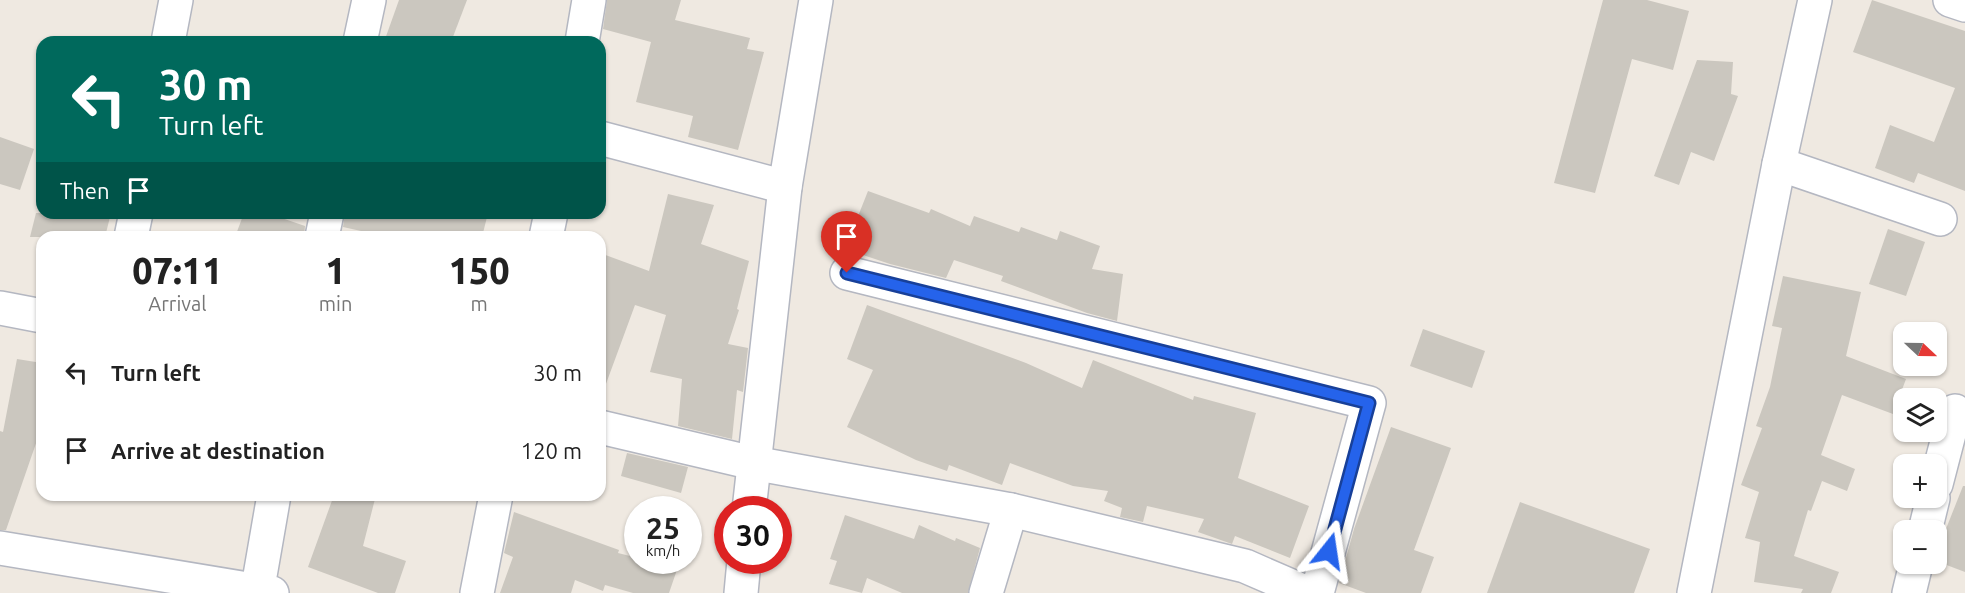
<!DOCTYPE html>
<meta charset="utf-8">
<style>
:root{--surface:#fff;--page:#f6f6f6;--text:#222;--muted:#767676}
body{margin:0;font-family:Ubuntu,sans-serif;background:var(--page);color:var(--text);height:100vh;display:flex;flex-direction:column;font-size:22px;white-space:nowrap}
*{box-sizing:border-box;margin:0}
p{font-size:20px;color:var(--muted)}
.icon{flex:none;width:33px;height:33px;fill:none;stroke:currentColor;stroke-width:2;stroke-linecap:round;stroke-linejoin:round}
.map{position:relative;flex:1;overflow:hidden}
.drawer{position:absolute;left:36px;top:231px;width:570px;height:270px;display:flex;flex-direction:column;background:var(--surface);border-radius:18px;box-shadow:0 2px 4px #0004}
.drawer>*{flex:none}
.banner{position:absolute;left:36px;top:36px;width:570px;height:183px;border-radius:18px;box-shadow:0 2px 4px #0004;background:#00695c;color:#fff;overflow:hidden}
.needle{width:39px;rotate:112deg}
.tools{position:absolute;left:1893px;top:322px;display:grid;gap:12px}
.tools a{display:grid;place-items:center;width:54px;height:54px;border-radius:12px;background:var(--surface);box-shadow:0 2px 4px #0004;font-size:30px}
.speed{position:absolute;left:624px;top:496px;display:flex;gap:12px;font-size:30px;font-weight:700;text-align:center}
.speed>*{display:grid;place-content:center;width:78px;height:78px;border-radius:50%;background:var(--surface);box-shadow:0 2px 4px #0004;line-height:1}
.speed small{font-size:15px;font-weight:400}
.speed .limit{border:9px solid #d22;background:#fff;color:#111}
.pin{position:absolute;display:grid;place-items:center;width:51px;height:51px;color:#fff;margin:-62px -26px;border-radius:50% 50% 50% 0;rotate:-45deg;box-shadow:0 0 6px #0007}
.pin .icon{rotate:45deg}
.me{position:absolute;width:66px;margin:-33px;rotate:15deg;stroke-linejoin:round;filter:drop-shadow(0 0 4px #0008)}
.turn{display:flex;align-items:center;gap:21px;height:126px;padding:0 24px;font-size:27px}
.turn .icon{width:78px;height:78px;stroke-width:2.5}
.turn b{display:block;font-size:42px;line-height:51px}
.then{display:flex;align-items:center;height:57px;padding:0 24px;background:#0003;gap:12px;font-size:22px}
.eta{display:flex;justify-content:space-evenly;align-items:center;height:102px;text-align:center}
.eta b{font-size:36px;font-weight:800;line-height:42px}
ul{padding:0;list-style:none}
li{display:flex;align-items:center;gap:18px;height:78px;padding:0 24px}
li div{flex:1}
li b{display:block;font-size:22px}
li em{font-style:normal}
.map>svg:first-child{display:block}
.building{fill:#cbc7bf}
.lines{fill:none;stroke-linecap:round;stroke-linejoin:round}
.minor-casing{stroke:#b4b7c1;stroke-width:36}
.minor{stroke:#fff;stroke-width:33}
.route-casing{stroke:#184099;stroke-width:15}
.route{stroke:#2563eb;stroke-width:10}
</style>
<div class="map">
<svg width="1965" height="593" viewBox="0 0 1965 593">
<rect width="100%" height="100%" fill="#efe9e1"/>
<g class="building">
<path d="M399,0H467L451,42H384Z"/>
<path d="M607,0H681L675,20L750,38L747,49L764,52L738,150L688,137L693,116L636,102L651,42L603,29Z"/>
<path d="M1603,0H1647L1689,11L1673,70L1632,59L1595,193L1554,183Z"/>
<path d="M1872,0L1965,31V191L1918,173L1914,183L1875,168L1890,125L1934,142L1955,88L1853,52Z"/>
<path d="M1697,60L1733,62L1731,94L1738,96L1714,161L1691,152L1679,185L1654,176Z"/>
<path d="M0,137L34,149L20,190L0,184Z"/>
<path d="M868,191L929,213L931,209L970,226L974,216L1019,232L1021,227L1057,240L1060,231L1100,246L1092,269L1123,274L1117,321L1087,313L1001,281L1003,276L954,260L946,278L890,264L845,249Z"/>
<path d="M668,194L714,205L701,244L749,261L737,309L739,310L728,344L748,348L743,392L737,390L732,439L678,426L682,379L650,372L666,315L635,305L603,392L600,391V253L649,271Z"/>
<path d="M36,213H111L105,237H30Z"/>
<path d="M244,213H267L305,226L304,237H235Z"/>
<path d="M345,213H488L482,237H388L343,227Z"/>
<path d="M1888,229L1925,242L1906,296L1869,284Z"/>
<path d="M1783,276L1861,292L1846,356L1906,379L1893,414L1842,395L1821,455L1855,469L1847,491L1822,481L1811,511L1808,510L1794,556L1839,572L1831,593H1801L1803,589L1754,582L1760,542L1745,538L1759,492L1741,485L1762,428L1756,426L1770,387L1782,328L1772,326Z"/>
<path d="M867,305L1026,363L1082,388L1093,360L1193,400L1194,396L1256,413L1238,478L1309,506L1290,558L1235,536L1232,544L1198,532L1204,519L1147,506L1143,522L1120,517L1122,508L1104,501L1108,491L1073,486L1010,463L1002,485L949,465L947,471L916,460L847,427L873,370L847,359Z"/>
<path d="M1423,329L1485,351L1472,388L1410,366Z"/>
<path d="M17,359L42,363V426L6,530H0V431L3,432Z"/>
<path d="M1391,427L1451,448L1414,550L1434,557L1421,593H1366L1339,583L1354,529Z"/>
<path d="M627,453L688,467L681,493L621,476Z"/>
<path d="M1963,486H1965V572L1936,561V554Z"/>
<path d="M334,495H376L363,546L406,561L395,593H378L308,567Z"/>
<path d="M1520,502L1650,549L1634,593H1487Z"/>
<path d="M514,512L619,550L618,553L638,558V561H680L669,593H633L605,585L603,591L575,580L571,593H500L513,557L504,553Z"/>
<path d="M845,515L914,539L919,525L955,541L956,538L980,548L968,593H902L867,578L862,593L829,584L837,561L830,559Z"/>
</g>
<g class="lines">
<defs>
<g id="minor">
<path d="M1950,0L1965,5"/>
<path d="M168,42L176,0"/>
<path d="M360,42L369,0"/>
<path d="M582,42L589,0"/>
<path d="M600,138L785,187"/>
<path d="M1779,164L1940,219"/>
<path d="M131,237L136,213"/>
<path d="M322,237L327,213"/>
<path d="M546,237L551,213"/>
<path d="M847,273L1369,403L1317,593"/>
<path d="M0,308L42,316"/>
<path d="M600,427L753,463L1011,510L1245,566L1307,593"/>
<path d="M1936,484L1955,411"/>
<path d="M749,510L785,187L816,0"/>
<path d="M1925,531L1933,498"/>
<path d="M0,548L272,593"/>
<path d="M257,593L274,495"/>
<path d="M477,593L496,495"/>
<path d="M741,593L744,561"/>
<path d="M986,593L1011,510"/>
<path d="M1694,593L1779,164L1815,0"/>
<path d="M1909,593L1916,564"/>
</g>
</defs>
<use href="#minor" class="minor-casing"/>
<use href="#minor" class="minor"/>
</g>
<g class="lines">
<defs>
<path id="route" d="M847,273L1369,403L1329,551"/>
</defs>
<use href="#route" class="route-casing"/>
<use href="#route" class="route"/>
</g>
</svg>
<div class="tools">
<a><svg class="needle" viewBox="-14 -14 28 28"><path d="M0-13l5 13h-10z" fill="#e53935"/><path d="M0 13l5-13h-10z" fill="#767676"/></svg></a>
<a><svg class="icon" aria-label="layers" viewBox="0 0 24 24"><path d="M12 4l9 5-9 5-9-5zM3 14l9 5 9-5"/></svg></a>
<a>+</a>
<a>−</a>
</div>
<div class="speed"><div>25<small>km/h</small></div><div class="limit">30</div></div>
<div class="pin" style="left:847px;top:273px;background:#d93025"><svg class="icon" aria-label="arrive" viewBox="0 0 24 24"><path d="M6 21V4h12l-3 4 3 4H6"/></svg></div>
<svg class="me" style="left:1329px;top:551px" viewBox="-20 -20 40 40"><path d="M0-17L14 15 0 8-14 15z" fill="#2563eb" stroke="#fff" stroke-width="4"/></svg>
<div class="banner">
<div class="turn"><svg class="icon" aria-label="left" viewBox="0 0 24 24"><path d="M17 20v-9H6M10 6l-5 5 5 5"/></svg><div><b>30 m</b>Turn left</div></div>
<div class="then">Then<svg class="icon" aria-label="arrive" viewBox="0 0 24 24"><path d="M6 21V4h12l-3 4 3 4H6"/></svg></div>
</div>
<section class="drawer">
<div class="eta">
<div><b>07:11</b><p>Arrival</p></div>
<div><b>1</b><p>min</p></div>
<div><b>150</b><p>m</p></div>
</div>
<ul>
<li><svg class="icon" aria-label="left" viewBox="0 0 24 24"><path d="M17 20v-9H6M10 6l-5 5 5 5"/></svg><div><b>Turn left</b></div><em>30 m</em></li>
<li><svg class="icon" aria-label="arrive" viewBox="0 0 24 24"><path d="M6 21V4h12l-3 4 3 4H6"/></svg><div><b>Arrive at destination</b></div><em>120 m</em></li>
</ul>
</section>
</div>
